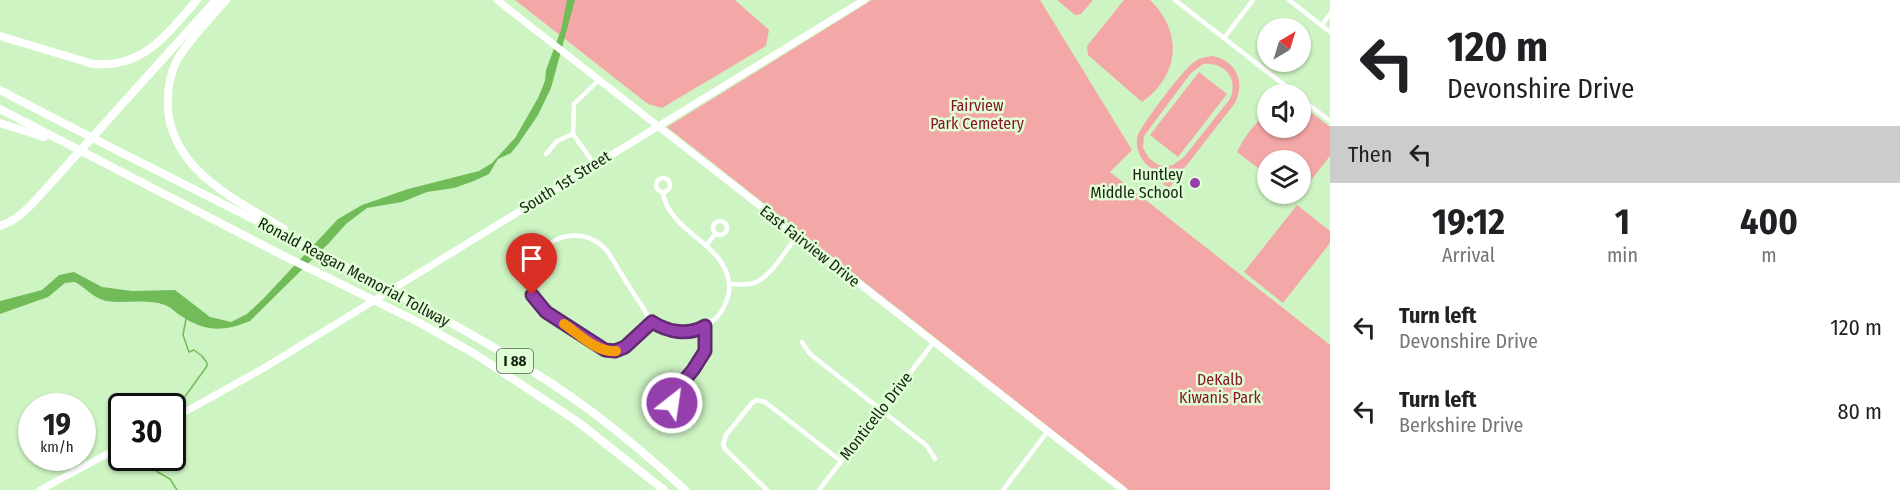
<!DOCTYPE html>
<style>
:root{--surface:#fff;--page:#f2f2f2;--text:#202124;--muted:#757577}
body{margin:0;font-family:"Fira Sans Condensed",sans-serif;background:var(--page);color:var(--text);height:100vh;display:flex;flex-direction:column;font-size:22px;white-space:nowrap}
*{box-sizing:border-box;margin:0}
p{font-size:20px;color:var(--muted)}
.icon{flex:none;width:33px;height:33px;fill:none;stroke:currentColor;stroke-width:2;stroke-linecap:round;stroke-linejoin:round}
.map{position:relative;flex:1;overflow:hidden}
.panel{display:flex;flex-direction:column;background:var(--surface);width:570px}
.panel>*{flex:none}
.guide{background:#fff;color:var(--text);overflow:hidden}
.needle{width:39px;rotate:38deg}
.fabs{position:absolute;left:1257px;top:18px;display:grid;gap:12px}
.fabs a{display:grid;place-items:center;width:54px;height:54px;border-radius:50%;background:var(--surface);box-shadow:0 2px 4px #0004;font-size:30px}
.speed{position:absolute;left:18px;top:393px;display:flex;gap:12px;font-size:30px;font-weight:700;text-align:center}
.speed>*{display:grid;place-content:center;width:78px;height:78px;border-radius:50%;background:var(--surface);box-shadow:0 2px 4px #0004;line-height:1}
.speed small{font-size:15px;font-weight:400}
.speed .limit{border:3px solid #111;border-radius:9px;background:#fff;color:#111}
.pin{position:absolute;display:grid;place-items:center;width:51px;height:51px;color:#fff;margin:-62px -26px;border-radius:50% 50% 50% 0;rotate:-45deg;box-shadow:0 0 6px #0007}
.pin .icon{rotate:45deg}
.me{position:absolute;width:66px;margin:-33px;rotate:30deg;stroke-linejoin:round;filter:drop-shadow(0 0 4px #0008)}
.turn{display:flex;align-items:center;gap:21px;height:126px;padding:0 18px;font-size:27px}
.turn .icon{width:78px;height:78px;stroke-width:2.5}
.turn b{display:block;font-size:42px;line-height:51px}
.then{display:flex;align-items:center;height:57px;padding:0 18px;background:#0003;gap:12px;font-size:22px}
.eta{display:flex;justify-content:space-evenly;align-items:center;height:102px;text-align:center}
.eta b{font-size:36px;font-weight:700;line-height:42px}
ul{padding:0;list-style:none}
li{display:flex;align-items:center;gap:18px;height:84px;padding:0 18px}
li div{flex:1}
li b{display:block;font-size:22px}
li em{font-style:normal}
main{display:flex;flex:1;min-height:0}
.map>svg:first-child{display:block}
.green{fill:#f4a7a7;fill-rule:evenodd}
.water{fill:#71bc59}
.lines{fill:none;stroke-linecap:round;stroke-linejoin:round}
.stream{stroke:#71bc59;stroke-width:1.5}
.street{stroke:#fff;stroke-width:4.5}
.secondary{stroke:#fff;stroke-width:7}
.highway{stroke:#fff;stroke-width:8}
.route-casing{stroke:#612970;stroke-width:15}
.route{stroke:#953fac;stroke-width:10}
.slow{stroke:#f59e0b;stroke-width:10}
.poi-dot{fill:#953fac;stroke:#e0ffd7;stroke-width:2}
.labels{text-anchor:middle;dominant-baseline:central;stroke-width:5;stroke-linejoin:round;paint-order:stroke}
.shield{fill:#e0ffd7;stroke:#53654c;stroke-width:1.5}
.shield-label{font-size:15px;font-weight:bold;fill:#162311}
.park-label{font-size:16px;fill:#881529;stroke:#e0ffd7}
.poi-label{font-size:16px;fill:#162311;stroke:#e0ffd7;text-anchor:end}
.street-label{font-size:16px;fill:#162311;stroke:#e0ffd7}
</style>
<main>
<div class="map">
<svg width="1330" height="490" viewBox="0 0 1330 490">
<rect width="100%" height="100%" fill="#cef4c3"/>
<g class="green">
<path d="M515,0H735L769,30L766,46L662,108L648,104Z"/>
<path d="M872,0H1040L1132,150L1110,172L1330,345V490H1129L667,127Z"/>
<path d="M1057,0H1093L1081,14L1075,15Z"/>
<path d="M1124,0H1150C1183,32 1180,75 1142,102L1088,55L1087,46Z"/>
<path d="M1212,56C1236,60 1246,82 1235,103L1169,188L1163,184L1172,172C1163,173 1153,171 1146,164C1139,157 1136,147 1137,138C1140,126 1183,70 1194,62C1199,58 1205,57 1212,56ZM1203,64C1225,62 1239,79 1230,99L1184,157L1173,165L1166,166L1158,165L1149,158L1143,148L1144,136L1191,73Z"/>
<path d="M1199,72L1227,94L1178,157L1150,135Z"/>
<path d="M1301,108L1312,113L1330,127V156L1300,194L1295,195L1293,194H1300V160H1268L1267,175L1237,152C1245,136 1253,124 1267,115L1268,128H1300Z"/>
<path d="M1297,205L1330,231V243L1283,303L1244,272Z"/>
</g>
<path class="water" d="M567,0H575L551,88L538,115L519,143L511,153L498,159L489,174L474,181L454,188L427,192L402,202L367,208L346,224L329,243L250,321C223,332 206,332 181,316C176,313 171,307 165,305C146,298 125,304 106,301C93,298 85,287 75,282L65,283L48,297L0,314V301L42,290L59,275L74,272L102,287L132,291L175,290L210,317L231,322L247,314L263,299L338,219L362,205L408,189L479,171L492,163L515,138L538,98L545,81L546,70L561,30Z"/>
<g class="lines">
<g class="stream">
<path d="M166,406V402L170,400L176,401L184,398L207,366V363L202,356L194,350L189,352L183,335L186,319"/>
<path d="M172,428L176,426L174,423"/>
<path d="M143,458L156,471L170,479L177,490"/>
</g>
<g class="street">
<path d="M1175,0L1296,94"/>
<path d="M1289,0L1330,32"/>
<path d="M1322,25L1330,14"/>
<path d="M1224,38L1253,0"/>
<path d="M1300,98L1330,121"/>
<path d="M573,134L574,104L599,80"/>
<path d="M546,154L557,141L573,134L594,164"/>
<circle cx="663" cy="185" r="7"/>
<circle cx="720" cy="228" r="7"/>
<path d="M706,246L716,233"/>
<path d="M730,284C738,284 746,286 754,283C771,277 786,250 797,236"/>
<path d="M652,322C639,335 625,355 605,350C588,342 547,317 537,303C507,259 572,209 608,252C619,270 630,289 642,306C645,311 648,318 652,322C669,338 699,334 715,319C724,311 731,294 729,282C723,242 670,233 663,193"/>
<path d="M802,342L810,354L927,446L935,459"/>
<circle cx="668" cy="395" r="9"/>
<path d="M676,390L693,370L705,351V326"/>
<path d="M767,490L725,449L723,444L726,435L752,403L757,400L765,402L841,461"/>
<path d="M819,490L934,342"/>
<path d="M1003,490L1048,431"/>
</g>
<g class="secondary">
<path d="M497,0L1123,490"/>
<path d="M172,419L264,368L864,0"/>
<path d="M40,490L122,446"/>
</g>
<g class="highway">
<path d="M226,0C210,19 190,38 177,60C169,76 167,92 168,109C173,172 237,200 284,229"/>
<path d="M0,36L93,64C144,68 166,35 197,0"/>
<path d="M0,90C117,152 236,209 352,270C434,313 516,356 591,411C624,436 655,462 685,490"/>
<path d="M0,109L282,255L418,322L475,354L578,422L664,490"/>
<path d="M0,123L44,137"/>
<path d="M0,226C14,221 22,214 33,203L216,0"/>
</g>
</g>
<g class="lines">
<defs>
<path id="route" d="M532,295L546,312L605,350L615,351L625,347L652,322C668,332 688,336 705,326V351L693,370L676,390V399L672,403"/>
</defs>
<use href="#route" class="route-casing"/>
<use href="#route" class="route"/>
<path class="slow" d="M564,324C579,334 597,353 616,351"/>
</g>
<circle class="poi-dot" cx="1195" cy="183" r="6"/>
<g class="labels">
<rect class="shield" x="497" y="349" width="36" height="24" rx="4.5"/>
<g class="shield-label">
<text x="515" y="361">I 88</text>
</g>
<g class="park-label">
<text x="977" y="105">Fairview<tspan x="977" dy="18">Park Cemetery</tspan></text>
<text x="1220" y="379">DeKalb<tspan x="1220" dy="18">Kiwanis Park</tspan></text>
</g>
<g class="poi-label">
<text x="1183" y="174">Huntley<tspan x="1183" dy="18">Middle School</tspan></text>
</g>
<g class="street-label">
<text transform="translate(565 182) rotate(-32)">South 1st Street</text>
<text transform="translate(810 246) rotate(38)">East Fairview Drive</text>
<text transform="translate(354 272) rotate(28)">Ronald Reagan Memorial Tollway</text>
<text transform="translate(876 416) rotate(-52)">Monticello Drive</text>
</g>
</g>
</svg>
<div class="fabs">
<a><svg class="needle" viewBox="-14 -14 28 28"><path d="M0-13l5 13h-10z" fill="#e53935"/><path d="M0 13l5-13h-10z" fill="#757577"/></svg></a>
<a><svg class="icon" aria-label="sound" viewBox="0 0 24 24"><path d="M4 9h4l5-4v14l-5-4H4zM17 9q2 3 0 6"/></svg></a>
<a><svg class="icon" aria-label="layers" viewBox="0 0 24 24"><path d="M12 4l9 5-9 5-9-5zM3 14l9 5 9-5"/></svg></a>
</div>
<div class="speed"><div>19<small>km/h</small></div><div class="limit">30</div></div>
<div class="pin" style="left:532px;top:295px;background:#d93025"><svg class="icon" aria-label="arrive" viewBox="0 0 24 24"><path d="M6 21V4h12l-3 4 3 4H6"/></svg></div>
<svg class="me" style="left:672px;top:403px" viewBox="-20 -20 40 40"><circle r="17" fill="#953fac" stroke="#fff" stroke-width="3"/><path d="M0-11L8 9 0 5-8 9z" fill="#fff"/></svg>
</div>
<section class="panel">
<div class="guide">
<div class="turn"><svg class="icon" aria-label="left" viewBox="0 0 24 24"><path d="M17 20v-9H6M10 6l-5 5 5 5"/></svg><div><b>120 m</b>Devonshire Drive</div></div>
<div class="then">Then<svg class="icon" aria-label="left" viewBox="0 0 24 24"><path d="M17 20v-9H6M10 6l-5 5 5 5"/></svg></div>
</div>
<div class="eta">
<div><b>19:12</b><p>Arrival</p></div>
<div><b>1</b><p>min</p></div>
<div><b>400</b><p>m</p></div>
</div>
<ul>
<li><svg class="icon" aria-label="left" viewBox="0 0 24 24"><path d="M17 20v-9H6M10 6l-5 5 5 5"/></svg><div><b>Turn left</b><p>Devonshire Drive</p></div><em>120 m</em></li>
<li><svg class="icon" aria-label="left" viewBox="0 0 24 24"><path d="M17 20v-9H6M10 6l-5 5 5 5"/></svg><div><b>Turn left</b><p>Berkshire Drive</p></div><em>80 m</em></li>
</ul>
</section>
</main>
